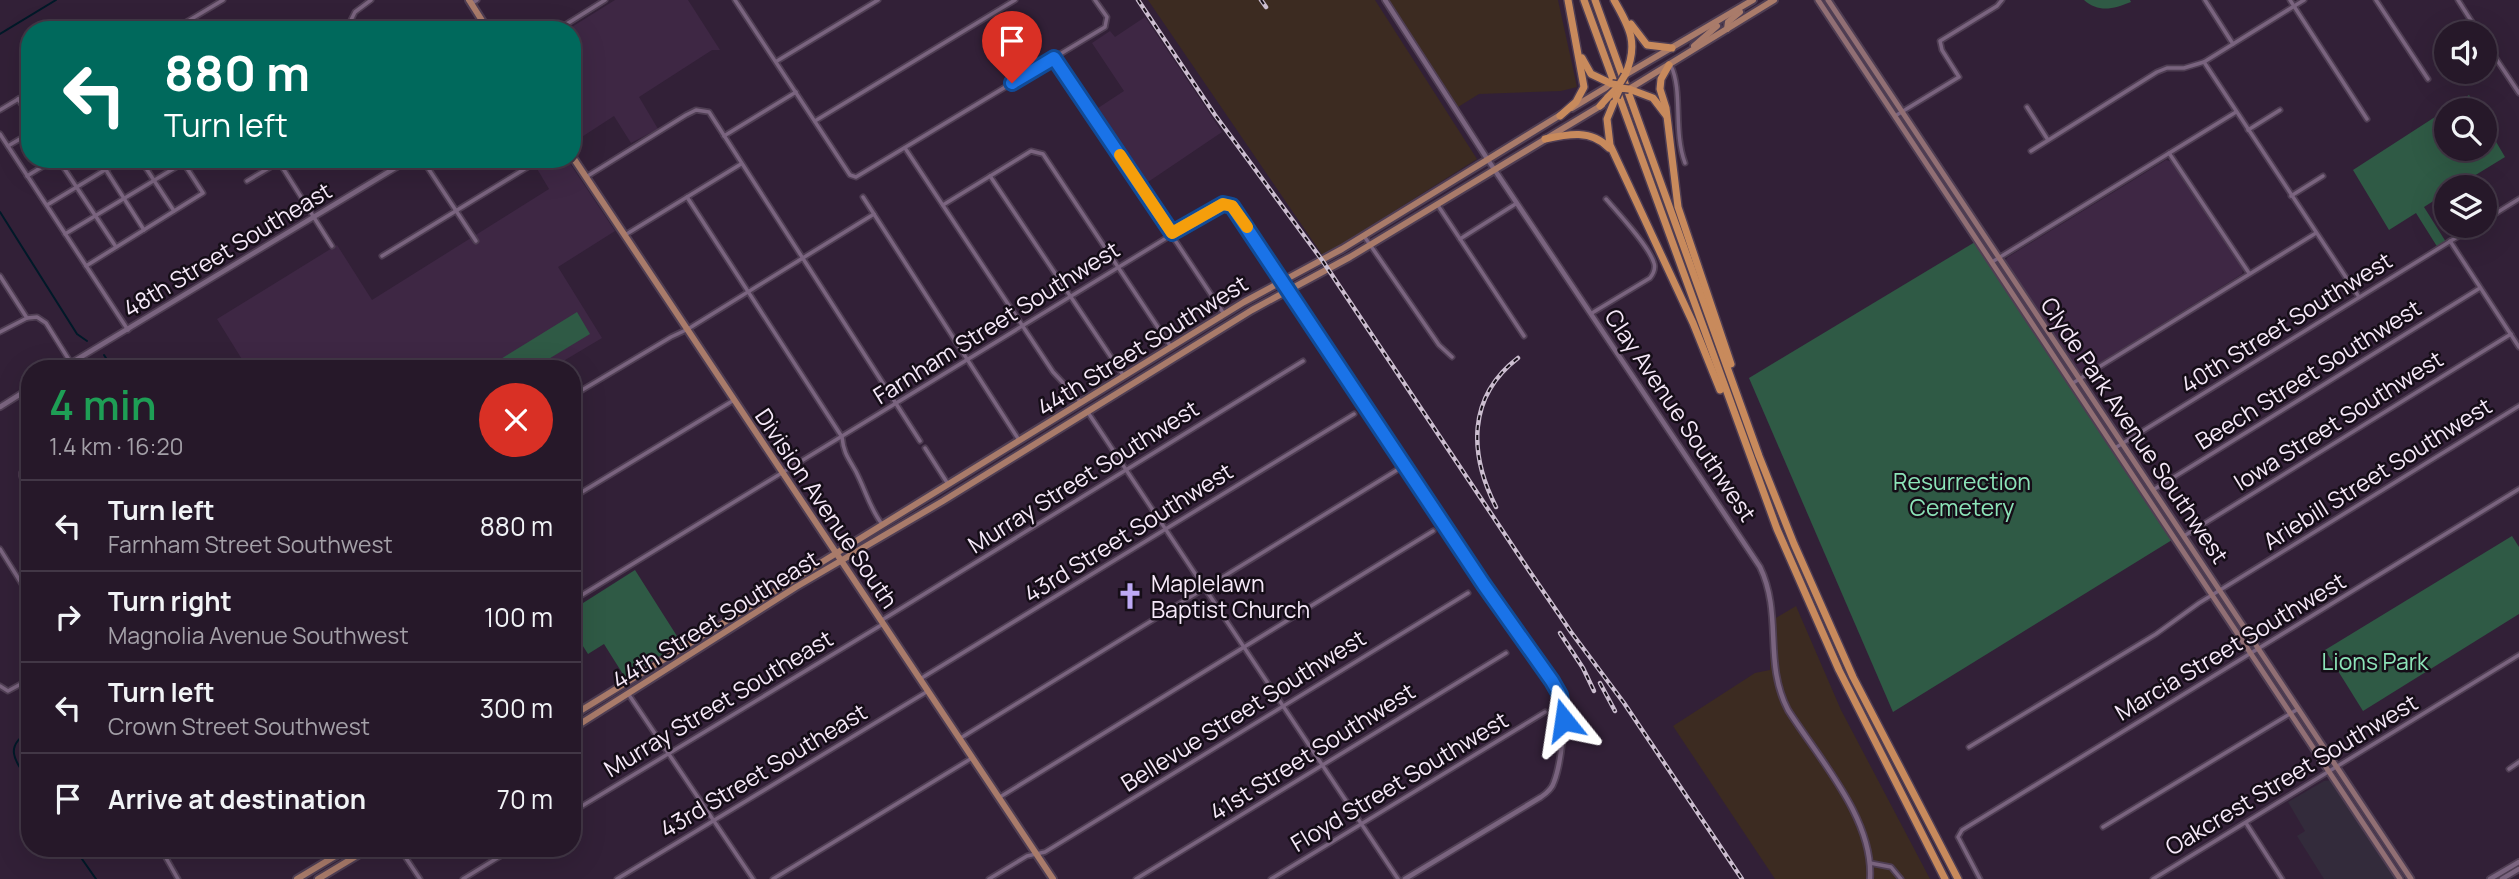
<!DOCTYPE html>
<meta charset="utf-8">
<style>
:root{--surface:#261829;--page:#2e2131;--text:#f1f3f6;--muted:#a4a0a8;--line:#423746}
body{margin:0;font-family:Manrope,sans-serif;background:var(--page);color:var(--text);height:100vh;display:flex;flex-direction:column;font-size:26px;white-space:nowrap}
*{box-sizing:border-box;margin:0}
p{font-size:23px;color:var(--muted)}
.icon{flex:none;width:38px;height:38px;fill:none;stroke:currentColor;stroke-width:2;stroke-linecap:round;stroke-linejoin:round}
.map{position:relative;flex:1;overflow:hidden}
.side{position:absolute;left:21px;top:360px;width:560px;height:497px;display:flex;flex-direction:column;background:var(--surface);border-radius:28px;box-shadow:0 7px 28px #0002,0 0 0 2px var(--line)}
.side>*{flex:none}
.hud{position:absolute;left:21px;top:21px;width:560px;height:147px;border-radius:28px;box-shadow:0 7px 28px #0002,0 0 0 2px var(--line);background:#00695c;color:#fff;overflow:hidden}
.fabs{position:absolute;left:2434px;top:21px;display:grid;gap:14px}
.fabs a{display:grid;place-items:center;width:63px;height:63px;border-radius:50%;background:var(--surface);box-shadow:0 7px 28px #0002,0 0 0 2px var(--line);font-size:35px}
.pin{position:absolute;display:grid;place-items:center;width:60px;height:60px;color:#fff;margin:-72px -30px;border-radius:50% 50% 50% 0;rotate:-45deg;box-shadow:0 0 7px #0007}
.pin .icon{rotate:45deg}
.me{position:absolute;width:77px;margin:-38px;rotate:345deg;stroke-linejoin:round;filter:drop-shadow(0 0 5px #0008)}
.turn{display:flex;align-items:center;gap:24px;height:147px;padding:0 28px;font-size:32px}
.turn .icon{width:91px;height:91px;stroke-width:2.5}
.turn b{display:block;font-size:49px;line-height:60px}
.round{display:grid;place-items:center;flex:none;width:74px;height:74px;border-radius:37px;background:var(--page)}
.overview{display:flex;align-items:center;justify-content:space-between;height:119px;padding:0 28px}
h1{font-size:42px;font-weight:600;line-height:52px;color:#1e9e55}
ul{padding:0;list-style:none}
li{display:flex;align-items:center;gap:21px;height:91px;padding:0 28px;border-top:2px solid var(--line)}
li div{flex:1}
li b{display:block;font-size:26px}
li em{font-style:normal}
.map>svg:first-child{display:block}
.commercial{fill:#332b3b}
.industrial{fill:#3c2b21}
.built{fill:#3e2744}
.green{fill:#2f5a45}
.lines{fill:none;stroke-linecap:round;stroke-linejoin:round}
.stream{stroke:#001928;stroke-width:2}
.minor-casing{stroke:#4f3e53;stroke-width:7}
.tertiary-casing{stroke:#4f3e53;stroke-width:8}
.secondary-casing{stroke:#4f3e53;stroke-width:9}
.primary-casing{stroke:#4f3e53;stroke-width:10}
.motorway-casing{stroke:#4f3e53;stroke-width:10}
.minor{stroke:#7a647f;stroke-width:3.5}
.tertiary{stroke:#7a647f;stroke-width:4.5}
.secondary{stroke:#916f74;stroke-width:5}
.primary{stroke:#a97b6a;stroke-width:6}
.motorway{stroke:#c88a5c;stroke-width:7}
.rail-casing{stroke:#cbbdcf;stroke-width:4.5}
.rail{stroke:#150d17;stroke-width:2;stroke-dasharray:5;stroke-linecap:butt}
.motorway-bridge-casing{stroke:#4f3e53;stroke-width:10;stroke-linecap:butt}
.motorway-bridge{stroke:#c88a5c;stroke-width:7}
.route-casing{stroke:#114b97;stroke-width:18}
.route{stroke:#1a73e8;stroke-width:12}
.slow{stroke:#f59e0b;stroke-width:12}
.labels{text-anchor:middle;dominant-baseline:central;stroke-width:5;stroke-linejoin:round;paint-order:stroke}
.street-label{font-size:23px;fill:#f6e9f9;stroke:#150d17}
.park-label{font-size:23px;fill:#8ce4b8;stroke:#150d17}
.poi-label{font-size:23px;fill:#f6e9f9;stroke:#150d17;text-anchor:start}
</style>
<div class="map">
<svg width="2519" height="879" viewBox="0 0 2519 879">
<rect width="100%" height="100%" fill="#322037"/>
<path class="commercial" d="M2332,780L2396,879H2324L2297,836L2305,831L2288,802L2324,781Z"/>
<g class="industrial">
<path d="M1148,0H1375L1477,159L1323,256Z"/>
<path d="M1388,0H1558L1577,87L1561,91L1479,94L1458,107Z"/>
<path d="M1796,606L1841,710L1930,879H1775L1673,726L1755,673L1770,670L1771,621Z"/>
</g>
<g class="built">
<path d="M615,0H688L720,50H712L639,97L658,129L631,143L614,116L574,142L572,30H567Z"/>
<path d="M1145,17L1222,132L1145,184L1095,110L1124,91L1092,43L1110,31L1115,37Z"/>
<path d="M547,159H567L615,231L558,267L602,338L550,369H248L217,319L337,245L372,300L549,189L536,167Z"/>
<path d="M2166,160L2173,162L2243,269L2242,274L2085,372L2079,371L2005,261L2008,257Z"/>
</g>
<g class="green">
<path d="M2084,0H2130L2131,2C2113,9 2099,13 2084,0Z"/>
<path d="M2469,95L2478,110H2446V149H2485V123L2505,157L2456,187H2446V193L2424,207L2446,242L2438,248L2416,213L2389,230L2353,170Z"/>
<path d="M1975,242L2172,540L1893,712L1749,378Z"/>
<path d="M577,312L590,334L532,369H493L491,365Z"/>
<path d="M2512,536L2519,547V614L2363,711L2325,650Z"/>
<path d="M635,570L682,644L626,679L604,644L588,654L572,629V610Z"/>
</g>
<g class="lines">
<g class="stream">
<path d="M0,34L56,0"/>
<path d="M0,212L77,334L87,341"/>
<path d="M104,355L113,369"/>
<path d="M30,731C2,747 16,762 30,782"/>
<path d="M75,849L96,879"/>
</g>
<defs>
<g id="minor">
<path d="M735,0L850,175L856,177L1105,27L1107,17L1095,0"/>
<path d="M2205,0L2233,44"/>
<path d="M2290,0L2367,119"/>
<path d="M2376,0L2428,79"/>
<path d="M2458,0L2479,33"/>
<path d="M471,4L477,0"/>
<path d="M173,30L223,0"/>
<path d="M346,30L355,12L371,0"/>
<path d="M557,30L605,0"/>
<path d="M2485,42L2519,93"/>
<path d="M1054,58L1224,314"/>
<path d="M777,61L878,0"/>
<path d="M2204,62L2359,297"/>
<path d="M1671,66C1683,91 1673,131 1685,163"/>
<path d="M18,99L30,116"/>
<path d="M2027,107L2048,140"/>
<path d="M0,110L30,92"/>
<path d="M1895,116L1959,77L1942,50L1940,41L1997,6L2002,0"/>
<path d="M815,121L1015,0"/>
<path d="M2248,130L2280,110"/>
<path d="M0,134L128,330"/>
<path d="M724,136L796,92"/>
<path d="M8,146L30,133"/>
<path d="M905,148L1053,372L1081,402"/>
<path d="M2031,151L2157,72L2167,68H2184L2204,62L2304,0"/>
<path d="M2169,153L2249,273"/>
<path d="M58,159L116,247"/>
<path d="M99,159L144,230"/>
<path d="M140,159L174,211"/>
<path d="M422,159L476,241"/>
<path d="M279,162L332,246"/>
<path d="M27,176L55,159"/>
<path d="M990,176L1123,375"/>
<path d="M586,177L686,115L696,110L709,112L920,441"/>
<path d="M247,181L284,159"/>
<path d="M2291,196L2323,176"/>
<path d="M687,197L842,437C844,458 852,461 859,478C867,495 871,510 882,524"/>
<path d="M863,197L1019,440"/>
<path d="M1437,204L1524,336"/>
<path d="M47,205L123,159"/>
<path d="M943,205L1031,151L1043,154L1171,347"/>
<path d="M2485,220L2519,199"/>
<path d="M65,234L183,163"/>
<path d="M625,235L741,164"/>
<path d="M1364,236L1439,345L1452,357"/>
<path d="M1460,239L1517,203"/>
<path d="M2450,241L2519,347"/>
<path d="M382,256L541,159"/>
<path d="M1992,262L2236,112"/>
<path d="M86,266L203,193L181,159"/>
<path d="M0,276L27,318"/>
<path d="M1592,313L1650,278C1653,274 1656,269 1654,263C1649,246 1618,213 1606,199"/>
<path d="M0,332L27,318L37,317L46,323L71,363"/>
<path d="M2073,383L2316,233"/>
<path d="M572,396L671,337L688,329L874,214"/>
<path d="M1087,411L1398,879"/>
<path d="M925,448L948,484"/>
<path d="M2115,448L2475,226"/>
<path d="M30,462C16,472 22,480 30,492"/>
<path d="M2153,490L2480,288"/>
<path d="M572,498L734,400"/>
<path d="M2184,536L2511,334"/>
<path d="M0,549L25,589L30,607"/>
<path d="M572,601L1222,204L1232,206L1283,280"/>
<path d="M882,620L1303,361"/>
<path d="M920,679L1354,414"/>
<path d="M0,686L8,691L30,679"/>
<path d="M629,695L753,879"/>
<path d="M572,707L577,713"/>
<path d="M959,739L1397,470"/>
<path d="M1969,747L2156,634L2199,603L2519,406"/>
<path d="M2509,769L2519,762"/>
<path d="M1000,797L1433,531"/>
<path d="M572,812L883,624"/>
<path d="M2246,823L2282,879"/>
<path d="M2103,827L2298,709"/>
<path d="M161,849L178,879"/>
<path d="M322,849L328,859"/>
<path d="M400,849L420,879"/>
<path d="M1870,863L1891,867L1901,879"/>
<path d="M463,879L512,849"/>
<path d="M617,879L928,691"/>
<path d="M773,879L972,758"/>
<path d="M989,879L1027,856L1045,852L1468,593"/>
<path d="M1136,879L1506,653"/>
<path d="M1271,879L1545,712"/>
<path d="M1980,879L1958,837L1962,830L2519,489"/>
<path d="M2153,879L2519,655"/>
</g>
<g id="tertiary">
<path d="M1385,0L1488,160L1760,567C1783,615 1763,662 1788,710C1819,759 1874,819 1870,879"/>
<path d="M1283,281C1351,379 1414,480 1480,579C1503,614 1546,660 1561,698C1567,715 1561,764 1554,782C1552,789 1547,793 1541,797L1405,879"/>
<path d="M61,369L410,159"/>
<path d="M0,407L30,388"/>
<path d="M2490,879L2519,862"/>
<path d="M2502,879L2519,869"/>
</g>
<g id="secondary">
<path d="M1818,0L2400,879"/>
<path d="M1828,0L2411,879"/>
</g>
<g id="primary">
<path d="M469,0L488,30"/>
<path d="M1727,29L1728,22L1740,12"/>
<path d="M1694,46L1717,26"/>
<path d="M1625,75L1753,0"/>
<path d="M1629,89L1774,0"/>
<path d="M1572,108L1612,84"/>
<path d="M572,156L1053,879"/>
<path d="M572,716L1244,302L1342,249L1562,114"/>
<path d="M572,729L796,587L943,501L1252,310L1350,257L1602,105"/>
<path d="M297,879L347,849"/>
<path d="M318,879L368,849"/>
</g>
<g id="motorway">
<path d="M1584,0L1777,529L1839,670L1945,879"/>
<path d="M1595,0L1759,456L1794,544L1853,677L1958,879"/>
<path d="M1614,0C1630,28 1639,44 1625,75"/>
<path d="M1631,24L1647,45L1672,48"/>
<path d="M1582,58L1591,74L1612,84"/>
<path d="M1669,65L1661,79L1660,89L1666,108L1678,207L1731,364"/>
<path d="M1629,89L1653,98L1666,115"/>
<path d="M1616,97L1607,119L1610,145L1693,323L1720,390"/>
<path d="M1600,106L1608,97"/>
<path d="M1560,116L1576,102L1584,87L1568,0"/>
<path d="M1545,139C1568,134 1591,129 1609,148"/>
</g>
</defs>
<use href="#minor" class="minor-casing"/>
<use href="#tertiary" class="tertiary-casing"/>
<use href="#secondary" class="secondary-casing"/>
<use href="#primary" class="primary-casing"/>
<use href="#motorway" class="motorway-casing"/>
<use href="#minor" class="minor"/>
<use href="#tertiary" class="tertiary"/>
<use href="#secondary" class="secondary"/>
<use href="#primary" class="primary"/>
<use href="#motorway" class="motorway"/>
<defs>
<g id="rail">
<path d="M1138,0L1215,115L1322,260L1530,572L1571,632L1624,703L1742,879"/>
<path d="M1261,0L1266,7"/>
<path d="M1496,507C1469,454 1467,397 1518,358"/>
<path d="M1560,633L1583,668L1594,691"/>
<path d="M1600,683L1615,711"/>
</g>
</defs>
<use href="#rail" class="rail-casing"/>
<use href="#rail" class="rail"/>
<defs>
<g id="motorway-bridge">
<path d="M1612,84L1619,85L1625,75"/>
<path d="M1608,97L1617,88"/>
<path d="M1616,97L1620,88L1629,89"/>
</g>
</defs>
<use href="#motorway-bridge" class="motorway-bridge-casing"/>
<use href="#motorway-bridge" class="motorway-bridge"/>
</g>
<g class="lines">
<defs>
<path id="route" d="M1012,83L1054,58L1172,233L1223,204L1232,206L1484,585L1552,681L1560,695L1564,720"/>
</defs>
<use href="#route" class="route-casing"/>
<use href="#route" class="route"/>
<path class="slow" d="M1120,155L1172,233L1223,204L1232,206L1247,227"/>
</g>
<defs>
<symbol id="church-bare" viewBox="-9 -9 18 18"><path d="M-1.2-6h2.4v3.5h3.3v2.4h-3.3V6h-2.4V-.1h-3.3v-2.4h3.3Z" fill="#bda9f5" stroke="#150d17" stroke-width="2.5" paint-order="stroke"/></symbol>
</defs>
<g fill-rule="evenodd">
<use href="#church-bare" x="1111" y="577" width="38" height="38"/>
</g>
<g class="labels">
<g class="street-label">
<text transform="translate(227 249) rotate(-31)">48th Street Southeast</text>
<text transform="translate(996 322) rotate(-32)">Farnham Street Southwest</text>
<text transform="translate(2286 322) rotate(-32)">40th Street Southwest</text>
<text transform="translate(1142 345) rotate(-32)">44th Street Southwest</text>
<text transform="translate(2308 374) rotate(-32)">Beech Street Southwest</text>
<text transform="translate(1681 415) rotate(56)">Clay Avenue Southwest</text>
<text transform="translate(2338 420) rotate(-32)">Iowa Street Southwest</text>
<text transform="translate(2135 430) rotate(56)">Clyde Park Avenue Southwest</text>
<text transform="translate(2377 473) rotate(-32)">Ariebill Street Southwest</text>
<text transform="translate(1083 476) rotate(-32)">Murray Street Southwest</text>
<text transform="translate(827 508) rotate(56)">Division Avenue South</text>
<text transform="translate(1128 532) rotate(-32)">43rd Street Southwest</text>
<text transform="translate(715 619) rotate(-32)">44th Street Southeast</text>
<text transform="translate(2230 646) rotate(-31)">Marcia Street Southwest</text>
<text transform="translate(718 703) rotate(-31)">Murray Street Southeast</text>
<text transform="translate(1243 710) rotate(-32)">Bellevue Street Southwest</text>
<text transform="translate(1312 751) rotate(-32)">41st Street Southwest</text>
<text transform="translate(763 770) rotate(-31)">43rd Street Southeast</text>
<text transform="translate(2291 774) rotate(-31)">Oakcrest Street Southwest</text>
<text transform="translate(1399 781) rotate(-31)">Floyd Street Southwest</text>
</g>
<g class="park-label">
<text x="1962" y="481">Resurrection<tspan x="1962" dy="26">Cemetery</tspan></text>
<text x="2375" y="661">Lions Park</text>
</g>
<g class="poi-label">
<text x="1151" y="583">Maplelawn<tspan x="1151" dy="26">Baptist Church</tspan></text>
</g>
</g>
</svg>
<div class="fabs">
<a><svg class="icon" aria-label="sound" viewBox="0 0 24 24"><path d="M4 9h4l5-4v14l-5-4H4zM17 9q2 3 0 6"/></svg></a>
<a><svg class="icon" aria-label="search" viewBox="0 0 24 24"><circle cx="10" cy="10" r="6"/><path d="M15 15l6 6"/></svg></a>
<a><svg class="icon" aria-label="layers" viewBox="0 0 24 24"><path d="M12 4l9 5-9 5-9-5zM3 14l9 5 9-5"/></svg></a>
</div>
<div class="pin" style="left:1012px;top:83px;background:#d93025"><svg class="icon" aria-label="arrive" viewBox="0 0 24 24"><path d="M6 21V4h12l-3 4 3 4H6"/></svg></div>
<svg class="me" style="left:1564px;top:720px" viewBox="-20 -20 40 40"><path d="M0-17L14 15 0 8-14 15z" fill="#1a73e8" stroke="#fff" stroke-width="4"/></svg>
<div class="hud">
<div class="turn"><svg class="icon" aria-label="left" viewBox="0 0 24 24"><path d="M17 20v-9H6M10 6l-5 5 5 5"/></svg><div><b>880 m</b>Turn left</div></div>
</div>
<section class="side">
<div class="overview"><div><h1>4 min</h1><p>1.4 km · 16:20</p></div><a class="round" style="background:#d93025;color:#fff"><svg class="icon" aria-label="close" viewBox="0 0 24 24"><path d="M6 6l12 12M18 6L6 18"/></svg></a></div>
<ul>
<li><svg class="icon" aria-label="left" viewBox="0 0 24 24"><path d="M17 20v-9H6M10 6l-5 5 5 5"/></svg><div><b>Turn left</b><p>Farnham Street Southwest</p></div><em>880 m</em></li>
<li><svg class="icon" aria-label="right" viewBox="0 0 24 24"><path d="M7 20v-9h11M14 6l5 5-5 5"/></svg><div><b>Turn right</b><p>Magnolia Avenue Southwest</p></div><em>100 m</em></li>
<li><svg class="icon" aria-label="left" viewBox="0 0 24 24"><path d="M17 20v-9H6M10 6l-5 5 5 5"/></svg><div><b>Turn left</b><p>Crown Street Southwest</p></div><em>300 m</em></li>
<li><svg class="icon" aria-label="arrive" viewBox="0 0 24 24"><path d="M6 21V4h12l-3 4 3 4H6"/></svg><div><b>Arrive at destination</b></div><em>70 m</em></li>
</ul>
</section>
</div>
